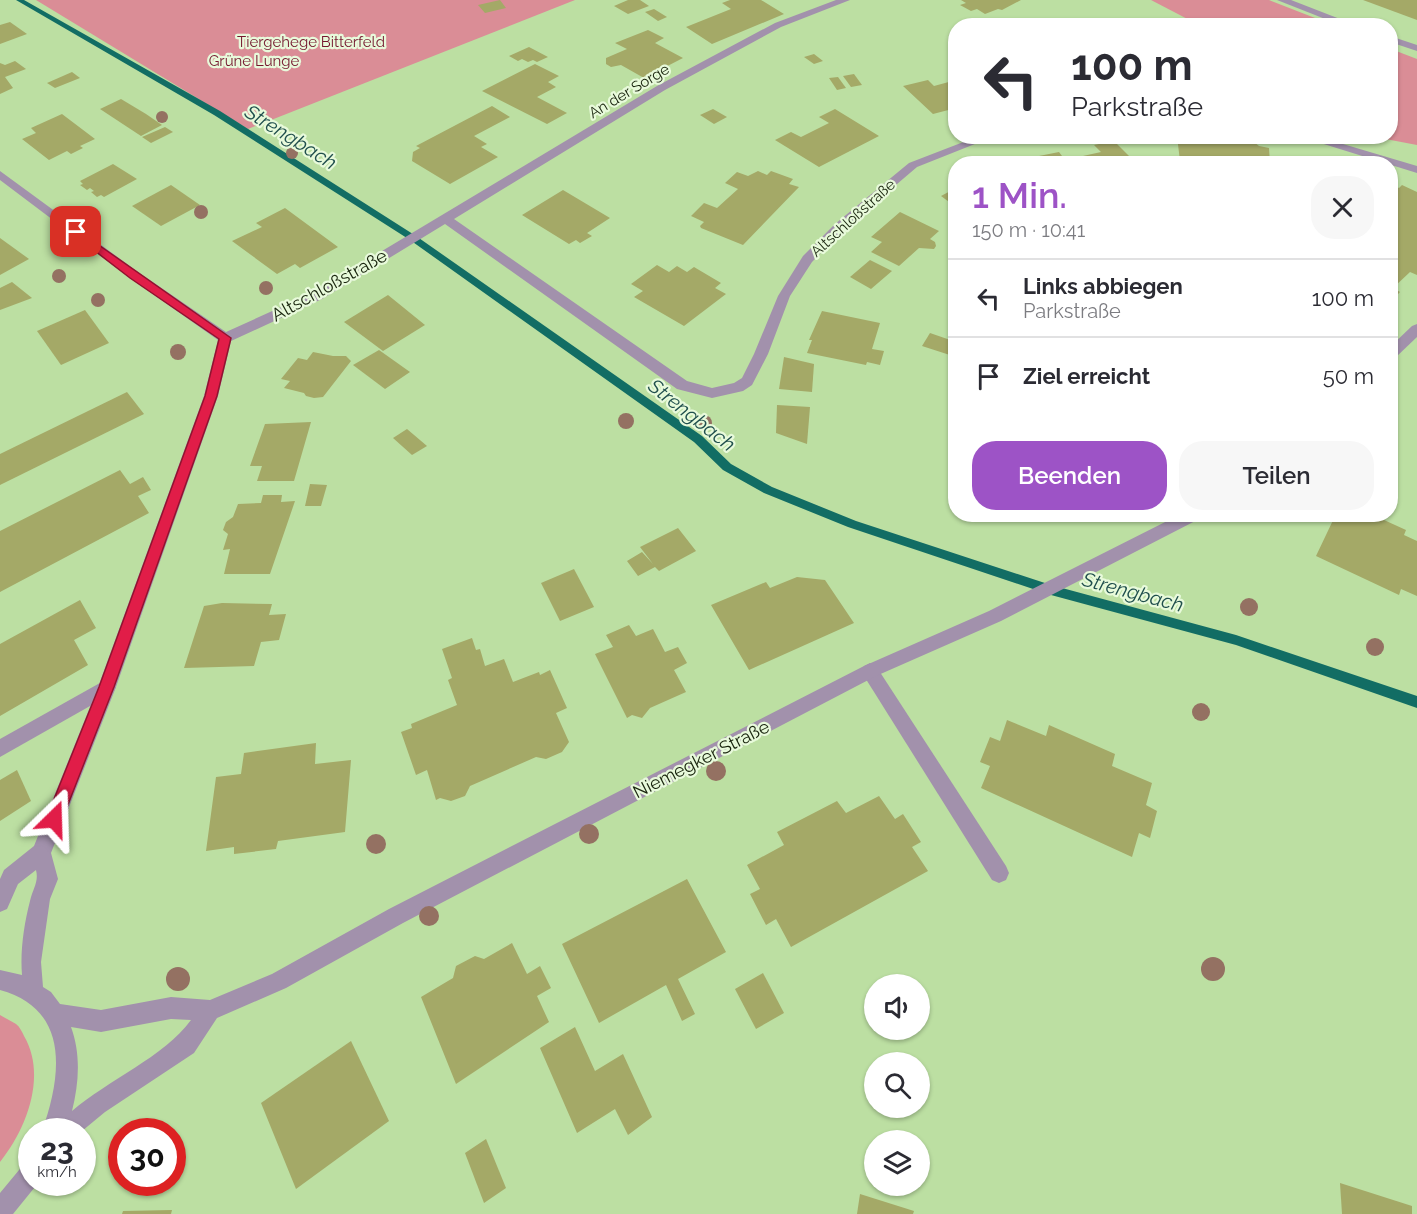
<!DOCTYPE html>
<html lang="de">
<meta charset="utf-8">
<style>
:root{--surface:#fff;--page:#f7f7f7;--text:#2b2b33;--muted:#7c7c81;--line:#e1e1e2;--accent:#9d53c6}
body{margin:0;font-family:Raleway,sans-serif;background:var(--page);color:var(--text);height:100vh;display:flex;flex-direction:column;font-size:22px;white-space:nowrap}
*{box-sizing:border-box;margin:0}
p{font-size:20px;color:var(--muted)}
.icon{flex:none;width:33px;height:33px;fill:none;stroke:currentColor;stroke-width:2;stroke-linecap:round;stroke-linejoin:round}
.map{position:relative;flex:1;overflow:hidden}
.sheet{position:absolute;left:948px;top:156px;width:450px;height:366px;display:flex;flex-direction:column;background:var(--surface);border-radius:24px;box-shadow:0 2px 4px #0004}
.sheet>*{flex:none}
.banner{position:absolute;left:948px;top:18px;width:450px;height:126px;border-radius:24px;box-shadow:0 2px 4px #0004;background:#fff;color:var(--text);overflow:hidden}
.tools{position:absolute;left:864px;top:974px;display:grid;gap:12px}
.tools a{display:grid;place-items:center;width:66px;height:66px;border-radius:50%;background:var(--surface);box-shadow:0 2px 4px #0004;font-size:30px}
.speed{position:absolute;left:18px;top:1118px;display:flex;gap:12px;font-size:30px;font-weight:700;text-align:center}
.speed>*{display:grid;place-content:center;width:78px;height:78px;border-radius:50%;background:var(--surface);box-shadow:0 2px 4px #0004;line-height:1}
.speed small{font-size:15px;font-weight:400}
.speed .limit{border:9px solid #d22;background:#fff;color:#111}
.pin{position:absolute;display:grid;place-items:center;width:51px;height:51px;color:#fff;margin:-26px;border-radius:12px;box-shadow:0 3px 9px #0006}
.me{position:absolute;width:66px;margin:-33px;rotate:22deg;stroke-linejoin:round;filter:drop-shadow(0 0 4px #0008)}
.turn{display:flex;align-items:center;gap:21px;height:126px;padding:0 24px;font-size:27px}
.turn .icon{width:78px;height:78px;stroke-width:2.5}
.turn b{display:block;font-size:42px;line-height:51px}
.round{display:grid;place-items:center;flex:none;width:63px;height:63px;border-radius:24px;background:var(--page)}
.headline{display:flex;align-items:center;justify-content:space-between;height:102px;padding:0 24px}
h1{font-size:36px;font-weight:600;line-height:45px;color:var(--accent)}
.primary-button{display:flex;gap:12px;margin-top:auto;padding:12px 24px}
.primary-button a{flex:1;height:69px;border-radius:24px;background:var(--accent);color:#fff;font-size:24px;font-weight:600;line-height:69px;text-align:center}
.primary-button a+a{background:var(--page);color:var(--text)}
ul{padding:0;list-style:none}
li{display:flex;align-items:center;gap:18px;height:78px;padding:0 24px;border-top:2px solid var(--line)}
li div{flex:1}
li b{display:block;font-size:22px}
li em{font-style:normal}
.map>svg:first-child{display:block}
.green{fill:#da8d96}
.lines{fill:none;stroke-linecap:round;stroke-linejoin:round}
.stream{fill:#126d64;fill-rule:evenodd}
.building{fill:#a4a967}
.service{fill:#a291ac;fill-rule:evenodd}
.minor{fill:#a291ac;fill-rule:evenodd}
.tree{fill:#947162}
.route{fill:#e11d48;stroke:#92132f;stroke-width:1.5}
.labels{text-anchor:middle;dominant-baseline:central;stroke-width:4.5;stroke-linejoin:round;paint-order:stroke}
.far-park-label{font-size:15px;fill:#74172e;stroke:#e8fadb}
.far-street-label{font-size:15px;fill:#18240d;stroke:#e8fadb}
.street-label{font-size:18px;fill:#18240d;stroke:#e8fadb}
.water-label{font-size:20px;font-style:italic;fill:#204f4d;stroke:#e8fadb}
</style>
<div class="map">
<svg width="1417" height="1214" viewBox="0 0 1417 1214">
<rect width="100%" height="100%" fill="#bcdfa2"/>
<g class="green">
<path d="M36,0H575L248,129Z"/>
<path d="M1151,0H1269L1333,25H1199Z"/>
<path d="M1391,49L1417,59V145L1375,137L1390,136Z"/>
<path d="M0,1015C5,1018 11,1021 16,1024C20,1027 22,1032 24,1036C47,1075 27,1129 0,1162Z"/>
</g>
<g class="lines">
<path class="stream" d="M16,0H24L220,111L416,236L702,436L731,464L772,487L856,521L1051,585L1236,635L1417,696V708L1236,645L1051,595L848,527L764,493L723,470L694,442L410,240L214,115Z"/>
</g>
<g class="building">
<path d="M500,0L506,8L485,13L478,5Z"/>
<path d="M628,0H640L649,6L628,14L614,6Z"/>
<path d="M730,0H761L784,14L712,44L686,27L731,9L722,3Z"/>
<path d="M961,0H1021L1002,10L998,9L985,14L977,9L971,11L960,5L966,3Z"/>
<path d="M1363,0H1417V20Z"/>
<path d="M654,9L667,17L658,21L645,12Z"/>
<path d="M10,22L27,34L0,44V25Z"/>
<path d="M648,30L664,38L655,43L683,58L644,78L621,65L611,67L606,64V58L627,49L615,43Z"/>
<path d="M529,47L548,57L537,62L533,60L528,62L522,59L518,61L509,56Z"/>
<path d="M814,54L823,61L814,64L804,57Z"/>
<path d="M15,61L26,69L5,77L13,88L0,94V63L5,65Z"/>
<path d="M535,64L559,76L548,82L556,87L537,97L567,113L547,124L482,91Z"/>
<path d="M72,72L80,78L55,88L47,83Z"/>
<path d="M854,74L862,85L851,87L843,76Z"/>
<path d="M838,77L846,88L837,90L829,78Z"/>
<path d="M928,80L934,86L956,80V108L933,114L903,86Z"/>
<path d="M121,99L146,114L162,125L141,136L100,109Z"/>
<path d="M492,106L510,117L474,136L487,144L481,147L498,157L450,184L412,161L413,152L420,148L416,146Z"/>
<path d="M713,109L727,117L714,124L700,115Z"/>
<path d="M835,109L879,136L819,167L775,140L791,132L801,137L829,123L819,117Z"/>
<path d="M62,114L95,139L80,146L83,148L71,154L67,151L49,160L22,139L36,133L31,128Z"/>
<path d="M165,127L173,132L151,143L142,137Z"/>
<path d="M1177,136H1205L1208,139L1236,142L1240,139L1254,142L1259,146L1269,148L1270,164H1202L1180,161Z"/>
<path d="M1114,141L1133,160L1141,158L1146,164H1045L1039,156L1059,152L1065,160L1101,152L1094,145Z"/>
<path d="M113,164L137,179L104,197L101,195L97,197L91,192L94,191L90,188L87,190L80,185L83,184L80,181Z"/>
<path d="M758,171L767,175L771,171L793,179L789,184L799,187L743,245L701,228L700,226L704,222L691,216L704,203L717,208L728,198L738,189L725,183L737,172L748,176Z"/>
<path d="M1390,184L1399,188L1402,185L1417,192V275L1410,272L1393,288L1400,292L1390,302V218L1393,215L1390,214Z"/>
<path d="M171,185L200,205L161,226L132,206Z"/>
<path d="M956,188V207L941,196Z"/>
<path d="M563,190L610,218L587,233L592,236L580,243L576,240L569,244L522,215Z"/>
<path d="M285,208L338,247L300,268L295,264L277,274L232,241L262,227L256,223Z"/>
<path d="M900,212L939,231L930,239L935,242L936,246L934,249L919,248L899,266L871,252L882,242L871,237Z"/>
<path d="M0,238L29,259L0,275Z"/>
<path d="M870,260L892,271L871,289L850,277Z"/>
<path d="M657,265L669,272L677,266L687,272L694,267L721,283L715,288L726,294L684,326L634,297L643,291L631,284Z"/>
<path d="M12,282L32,298L0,310V288Z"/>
<path d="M388,295L425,325L383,351L344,322Z"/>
<path d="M85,310L109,343L61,365L37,331Z"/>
<path d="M822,311L880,323L872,349L884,351L880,365L867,362L866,365L807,353L812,340H809Z"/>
<path d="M930,333L956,342V357L922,346Z"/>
<path d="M379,350L410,372L385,389L353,365Z"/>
<path d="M313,352L333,356H346L351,361L323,397L314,398L306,396L304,393L284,388L290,381L281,379L298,358L307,360Z"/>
<path d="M784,357L814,364L812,392L779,389Z"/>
<path d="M127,392L144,414L0,485V454Z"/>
<path d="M777,405L810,407L807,444L776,433Z"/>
<path d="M311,422L294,481H257L262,466H250L265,424Z"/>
<path d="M407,429L427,446L412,455L393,438Z"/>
<path d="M120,470L130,484L143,477L151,490L138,496L149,513L0,592V531Z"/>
<path d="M310,484L327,485L321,506H305Z"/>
<path d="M263,495H282L281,502L295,501L270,574H224L230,549L223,550L228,534L223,530L226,522L233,517L238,504L261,503Z"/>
<path d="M1336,514H1359L1371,520L1373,515L1406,530L1404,535L1417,541V596L1401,589L1399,595L1316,556Z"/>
<path d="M678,528L696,551L659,571L655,567L638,576L627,561L642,552L653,564L640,547Z"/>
<path d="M574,569L594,607L560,621L541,583Z"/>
<path d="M797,577L825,580L854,623L749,670L711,605L766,582L770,588Z"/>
<path d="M80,600L96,628L74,640L88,665L0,716V644Z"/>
<path d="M222,603L272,604L269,615L286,614L279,640L261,642L254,666L184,668L204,606Z"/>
<path d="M629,625L636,636L653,629L665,652L678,647L687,663L674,670L686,692L650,708L642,718L632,715L627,718L595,654L613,647L606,635Z"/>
<path d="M472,638L476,650L480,649L485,666L504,659L513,682L539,672L540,675L550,670L567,708L556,713L569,742L562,752L546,759L536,757L470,786L465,796L451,801L440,798L436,800L427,770L416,775L401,732L412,728L411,724L457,705L448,680L452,678L442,649Z"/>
<path d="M1007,720L1046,736L1049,725L1115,754L1112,766L1152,783L1146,805L1157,811L1150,838L1139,833L1132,857L981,788L990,766L980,762L990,737L1000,741Z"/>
<path d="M316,743L315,764L351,760L345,832L278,841L276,849L234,854V847L206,851L216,777L241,774L244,753Z"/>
<path d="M17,770L31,801L0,821V780Z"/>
<path d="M879,796L895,819L903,814L921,842L912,847L928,871L791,947L776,919L766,925L750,894L760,889L747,865L784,845L777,832L837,801L846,813Z"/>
<path d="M687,879L726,952L678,979L695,1014L682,1021L666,985L599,1023L562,944Z"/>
<path d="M512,943L527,974L540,966L551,988L537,996L549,1022L456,1084L421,997L453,978L456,966L475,956L484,959Z"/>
<path d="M763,973L784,1013L756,1029L735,989Z"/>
<path d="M575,1027L595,1071L623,1054L652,1117L628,1135L615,1109L577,1133L540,1048Z"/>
<path d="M351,1041L389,1121L296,1189L261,1103Z"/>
<path d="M486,1139L506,1188L484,1203L465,1153Z"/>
<path d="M1340,1183L1412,1206V1214H1342Z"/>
<path d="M860,1194L914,1211L913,1214H857Z"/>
<path d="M172,1210L171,1214H122L123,1211Z"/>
</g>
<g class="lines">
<g class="service">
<path d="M870,663L876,666L1006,866L1009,873L1006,880L999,883L992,880L864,676L861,671L864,666Z"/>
<path d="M107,679L113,681L116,687L113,693L0,757V739Z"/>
</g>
<g class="minor">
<path d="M836,0H850L781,27L665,90L454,219L687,381L712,388L734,383L742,378L754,354L778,296L803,256L835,224L909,163L979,136H995L917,167L843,230L812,262L790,296L768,354L752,385L743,391L712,398L677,389L445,224L322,299L231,341L218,396L116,687L51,853L58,879L50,899L41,962L43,987L51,992L60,1004L101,1010L171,997L210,1000L272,974L389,909L864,666L989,611L1181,514H1203L1201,518L1001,621L876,676L403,923L286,988L217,1018L194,1053L105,1112L82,1131H42C62,1075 70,1009 0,990V970L22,975C20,951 24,924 30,901C33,888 39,882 36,870L18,884L7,909L0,912V879L4,870L34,846L98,687L204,396L218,340L130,278L0,180V171L138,272L226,332L312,293L657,86L775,23ZM171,1019L191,1020C164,1057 108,1080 72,1111C79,1083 81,1054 71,1027L101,1032Z"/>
<path d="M1277,0H1291L1358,26H1343Z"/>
<path d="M1390,36L1417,45V51L1390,42Z"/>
<path d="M1298,136H1316L1417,166V173Z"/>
<path d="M1417,324V337L1395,358L1390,360V347L1412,326Z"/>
<path d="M32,1161V1182H39L13,1214H0V1193L24,1164Z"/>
</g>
</g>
<g class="tree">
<circle cx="162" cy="117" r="6"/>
<circle cx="292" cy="153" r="6"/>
<circle cx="201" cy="212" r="7"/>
<circle cx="59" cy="276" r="7"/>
<circle cx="266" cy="288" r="7"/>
<circle cx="98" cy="300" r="7"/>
<circle cx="178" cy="352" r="8"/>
<circle cx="626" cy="421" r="8"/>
<circle cx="704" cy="423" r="8"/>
<circle cx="1249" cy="607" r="9"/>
<circle cx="1375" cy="647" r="9"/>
<circle cx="1201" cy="712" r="9"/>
<circle cx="716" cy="771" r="10"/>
<circle cx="589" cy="834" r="10"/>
<circle cx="376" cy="844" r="10"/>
<circle cx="429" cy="916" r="10"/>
<circle cx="1213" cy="969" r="12"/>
<circle cx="178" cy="979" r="12"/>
</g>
<path class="route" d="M76,229L231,338L217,396L114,687L60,825L54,827L49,825L46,819L99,687L205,396L219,339L130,278L73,234V230Z"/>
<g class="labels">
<g class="far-park-label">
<text x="311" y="42">Tiergehege Bitterfeld</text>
<text x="254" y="61">Grüne Lunge</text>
</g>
<g class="far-street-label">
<text transform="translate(629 91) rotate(-31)">An der Sorge</text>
<text transform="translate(853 218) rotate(-42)">Altschloßstraße</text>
</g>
<g class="street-label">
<text transform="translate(329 285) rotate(-29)">Altschloßstraße</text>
<text transform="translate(701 759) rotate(-27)">Niemegker Straße</text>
</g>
<g class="water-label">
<text transform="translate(291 137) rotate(32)">Strengbach</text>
<text transform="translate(692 415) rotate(38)">Strengbach</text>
<text transform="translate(1133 592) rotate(15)">Strengbach</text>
</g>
</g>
</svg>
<div class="tools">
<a><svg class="icon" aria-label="sound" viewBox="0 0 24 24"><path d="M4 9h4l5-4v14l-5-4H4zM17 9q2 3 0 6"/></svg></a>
<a><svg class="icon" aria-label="search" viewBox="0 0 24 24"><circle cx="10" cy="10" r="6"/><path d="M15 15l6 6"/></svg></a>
<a><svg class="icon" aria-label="layers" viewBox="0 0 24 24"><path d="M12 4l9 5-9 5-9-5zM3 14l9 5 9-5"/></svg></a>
</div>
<div class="speed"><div>23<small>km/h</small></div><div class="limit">30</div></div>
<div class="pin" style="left:76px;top:232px;background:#d93025"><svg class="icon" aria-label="arrive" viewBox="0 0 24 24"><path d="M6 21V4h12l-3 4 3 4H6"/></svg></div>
<svg class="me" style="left:54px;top:819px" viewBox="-20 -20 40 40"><path d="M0-17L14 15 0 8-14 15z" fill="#e11d48" stroke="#fff" stroke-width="4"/></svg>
<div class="banner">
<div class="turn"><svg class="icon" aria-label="left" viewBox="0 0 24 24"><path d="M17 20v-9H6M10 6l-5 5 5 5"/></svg><div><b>100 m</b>Parkstraße</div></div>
</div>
<section class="sheet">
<div class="headline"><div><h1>1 Min.</h1><p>150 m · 10:41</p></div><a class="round"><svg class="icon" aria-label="close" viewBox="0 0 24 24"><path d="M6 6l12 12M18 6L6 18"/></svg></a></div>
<ul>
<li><svg class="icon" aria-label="left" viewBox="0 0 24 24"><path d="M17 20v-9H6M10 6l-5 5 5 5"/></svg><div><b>Links abbiegen</b><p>Parkstraße</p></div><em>100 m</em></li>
<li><svg class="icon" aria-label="arrive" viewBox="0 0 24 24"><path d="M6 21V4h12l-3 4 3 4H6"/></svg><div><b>Ziel erreicht</b></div><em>50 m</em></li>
</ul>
<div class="primary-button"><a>Beenden</a><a>Teilen</a></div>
</section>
</div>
